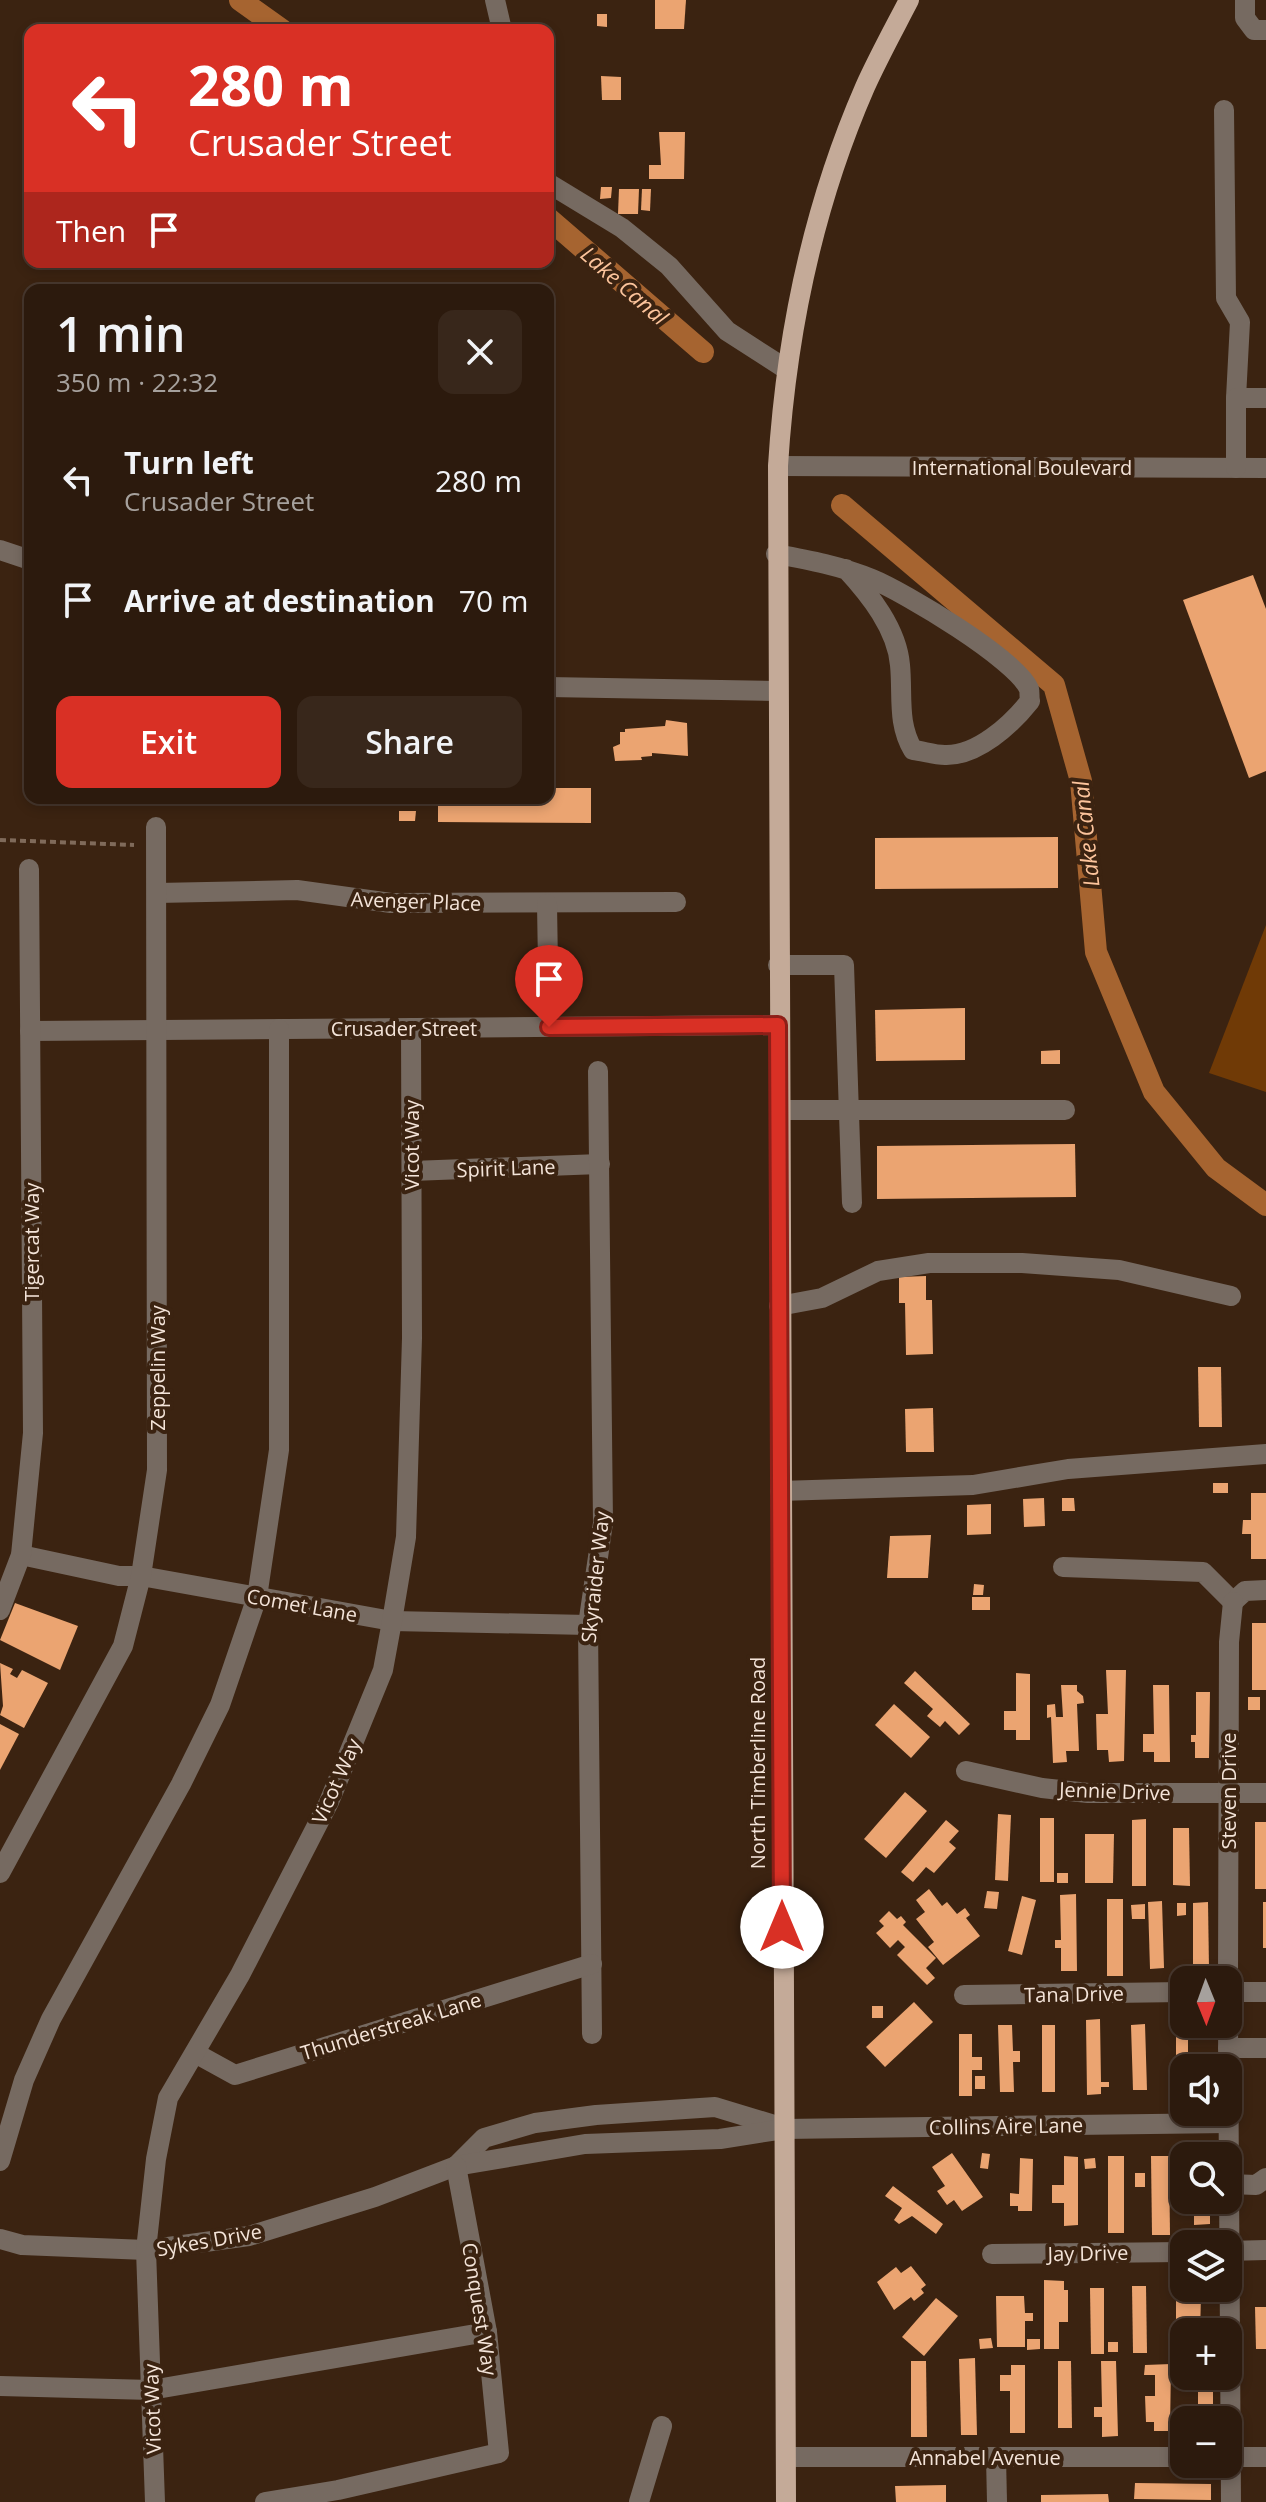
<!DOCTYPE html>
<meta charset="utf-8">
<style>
:root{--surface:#2c1a0d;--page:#38271b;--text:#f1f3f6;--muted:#a6a19d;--line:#48382e;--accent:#d93025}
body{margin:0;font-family:"Open Sans",sans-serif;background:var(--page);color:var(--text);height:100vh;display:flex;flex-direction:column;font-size:30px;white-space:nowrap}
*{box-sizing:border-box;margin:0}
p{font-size:26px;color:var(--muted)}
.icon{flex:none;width:44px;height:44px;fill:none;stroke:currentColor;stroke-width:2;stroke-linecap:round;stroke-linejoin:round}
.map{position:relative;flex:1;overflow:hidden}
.panel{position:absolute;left:24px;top:284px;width:530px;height:520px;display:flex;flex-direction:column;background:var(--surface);border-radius:16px;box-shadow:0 4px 12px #0003,0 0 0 2px var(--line)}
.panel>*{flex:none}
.banner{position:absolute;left:24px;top:24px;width:530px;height:244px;border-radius:16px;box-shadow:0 4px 12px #0003,0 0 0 2px var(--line);background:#d93025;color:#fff;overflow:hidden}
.needle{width:52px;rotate:179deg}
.tools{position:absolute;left:1170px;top:1966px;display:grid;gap:16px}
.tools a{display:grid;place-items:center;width:72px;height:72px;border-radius:16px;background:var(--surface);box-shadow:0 4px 12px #0003,0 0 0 2px var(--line);font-size:40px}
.pin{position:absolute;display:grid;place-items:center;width:68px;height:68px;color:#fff;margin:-82px -34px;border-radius:50% 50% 50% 0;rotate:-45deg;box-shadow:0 0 8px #0007}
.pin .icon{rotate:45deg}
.me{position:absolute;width:88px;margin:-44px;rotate:0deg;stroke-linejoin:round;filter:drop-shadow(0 0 6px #0008)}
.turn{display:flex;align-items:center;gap:28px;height:168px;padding:0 32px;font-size:36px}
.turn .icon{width:104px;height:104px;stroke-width:2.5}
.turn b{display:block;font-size:56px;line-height:68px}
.then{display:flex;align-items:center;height:76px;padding:0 32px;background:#0003;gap:16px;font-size:30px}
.round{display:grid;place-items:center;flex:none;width:84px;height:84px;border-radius:16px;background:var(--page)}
.head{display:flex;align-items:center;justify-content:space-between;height:136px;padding:0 32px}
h1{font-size:48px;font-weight:600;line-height:60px}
.cta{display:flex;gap:16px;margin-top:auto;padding:16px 32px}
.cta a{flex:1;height:92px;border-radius:16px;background:var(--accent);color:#fff;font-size:32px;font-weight:600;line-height:92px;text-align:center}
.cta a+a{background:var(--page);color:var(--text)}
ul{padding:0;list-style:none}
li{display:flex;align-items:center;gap:24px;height:120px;padding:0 32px}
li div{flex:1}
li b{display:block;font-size:30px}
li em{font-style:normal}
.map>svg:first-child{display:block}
.green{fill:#703a06}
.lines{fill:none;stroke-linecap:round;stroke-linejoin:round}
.canal{stroke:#a66430;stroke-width:22}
.building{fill:#eba471}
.path{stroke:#7f6a5a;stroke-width:4;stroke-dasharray:6 4;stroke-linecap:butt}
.minor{stroke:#766a61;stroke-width:20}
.major{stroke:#c4aa98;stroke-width:20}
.route-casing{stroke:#8d1f18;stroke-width:20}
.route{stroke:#d93025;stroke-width:14}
.labels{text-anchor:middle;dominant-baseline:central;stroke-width:8;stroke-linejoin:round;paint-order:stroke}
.street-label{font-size:20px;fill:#f4e4d9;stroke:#3b2311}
.water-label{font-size:22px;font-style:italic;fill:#fcc49c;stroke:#3b2311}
</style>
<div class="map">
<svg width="1266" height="2502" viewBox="0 0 1266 2502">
<rect width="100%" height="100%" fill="#3b2311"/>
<path class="green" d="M1266,925V1092L1209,1073Z"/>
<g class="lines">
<g class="canal">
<path d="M240,0L282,30"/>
<path d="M548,218L703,352"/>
<path d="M842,505L1054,685L1081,781L1096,952L1154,1092L1216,1168L1266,1205"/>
</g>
</g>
<g class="building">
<path d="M655,0H686L684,29H655Z"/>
<path d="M597,14H607V27L597,26Z"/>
<path d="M601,76L621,77V100H602Z"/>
<path d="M659,132H685L684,179H649V165H661Z"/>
<path d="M601,187H612L611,198L600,199Z"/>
<path d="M619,189H639L638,214H618Z"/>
<path d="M642,189H651L650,211L641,210Z"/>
<path d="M1253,575L1266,609V771L1249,778L1183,600Z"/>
<path d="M666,720L687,723L688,756L652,753V756L641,757L642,760L615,761L613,747L620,744V732H625V729L665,726Z"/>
<path d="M548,788H591V823L438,822V798H548Z"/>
<path d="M399,811H416L415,821H399Z"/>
<path d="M1058,837V888L875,889V838Z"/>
<path d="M965,1008V1060L876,1061L875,1010Z"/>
<path d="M1060,1050V1064H1041V1051Z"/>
<path d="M1075,1144L1076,1197L877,1199V1146Z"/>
<path d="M926,1276V1300H932L933,1354L906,1355L905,1303H899V1277Z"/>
<path d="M1198,1367H1221L1222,1427H1199Z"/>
<path d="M933,1408L934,1452H906L905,1409Z"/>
<rect x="1213" y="1483" width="15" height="10"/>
<path d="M1251,1493H1266V1559H1251V1534H1242L1243,1520H1251Z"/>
<path d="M1044,1498L1045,1526L1024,1527L1023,1499Z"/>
<path d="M1062,1498H1074L1075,1511H1062Z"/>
<path d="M991,1504V1534L967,1535V1505Z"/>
<path d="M931,1535L928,1578H887L890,1536Z"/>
<path d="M974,1584L984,1585L983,1595H973Z"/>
<rect x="972" y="1597" width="18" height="13"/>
<path d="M15,1603L78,1626L60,1670L0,1640Z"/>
<rect x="1252" y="1623" width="14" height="67"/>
<path d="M0,1663L13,1669L10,1674L17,1678L22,1670L48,1683L24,1728L0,1715L3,1706Z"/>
<path d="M1106,1670H1126L1124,1761L1109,1762L1108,1750H1097L1096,1714H1108Z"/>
<path d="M915,1671L970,1724L959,1735L945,1721L940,1727L927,1716L933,1709L904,1683Z"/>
<path d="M1016,1673L1030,1674V1740H1016V1730H1004V1711H1016Z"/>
<path d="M1061,1685H1077V1691L1083,1696L1084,1703L1077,1704L1079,1751H1066L1067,1762L1053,1763L1051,1717L1047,1718V1705L1055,1704L1056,1717H1063Z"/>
<path d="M1153,1685H1169L1170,1762H1154V1752H1143V1734H1154Z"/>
<path d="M1196,1692H1210L1209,1758H1195V1742H1191V1735H1196Z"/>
<rect x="1248" y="1697" width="12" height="13"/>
<path d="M894,1704L930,1737L911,1758L875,1725Z"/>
<path d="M0,1724L19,1734L0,1770Z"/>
<path d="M905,1792L927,1811L886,1858L864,1839Z"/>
<path d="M998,1814L1011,1815L1008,1881L995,1880Z"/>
<rect x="1040" y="1818" width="14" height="64"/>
<path d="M1146,1819V1886H1132V1820Z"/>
<path d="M946,1820L959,1831L949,1842L956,1848L934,1873L926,1867L913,1882L901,1872Z"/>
<rect x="1255" y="1822" width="11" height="67"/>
<path d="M1173,1828H1189L1190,1886L1173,1885Z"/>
<path d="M1085,1834H1114L1113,1883H1085Z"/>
<rect x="1057" y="1873" width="11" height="10"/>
<path d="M929,1889L942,1906L947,1902L957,1914L965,1908L970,1915L966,1918L980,1936L943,1965L928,1947L934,1942L916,1919L925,1912L916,1900Z"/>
<path d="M987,1891L999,1892L997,1909L984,1908Z"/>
<path d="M1076,1894L1077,1971H1061V1948H1055V1940H1061L1060,1895Z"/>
<path d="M1022,1896L1036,1900L1022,1955L1008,1951Z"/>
<rect x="1107" y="1899" width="16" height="77"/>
<path d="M1162,1901L1164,1968L1150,1969L1148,1902Z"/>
<path d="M1208,1902L1209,1969H1193V1903Z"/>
<rect x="1263" y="1902" width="3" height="46"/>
<path d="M1177,1903H1186V1915L1177,1916Z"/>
<path d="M1145,1904V1919H1132L1131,1905Z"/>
<path d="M889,1911L897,1919L901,1916L906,1922L903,1925L936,1958L926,1968L935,1978L927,1985L897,1955L905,1947L898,1940L890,1948L876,1933L884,1926L879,1921Z"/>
<path d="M914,2002L933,2022L885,2067L866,2047Z"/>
<rect x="872" y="2006" width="11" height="12"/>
<path d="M1100,2019L1101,2082H1109V2087H1101V2094L1087,2095L1086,2020Z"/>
<path d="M1145,2024L1147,2090H1133L1131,2025Z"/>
<path d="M998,2025H1012L1013,2051H1020V2062H1013L1014,2092H1000Z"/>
<rect x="1042" y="2025" width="13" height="67"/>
<path d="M1176,2025H1188V2068H1184V2091H1176Z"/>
<path d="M959,2034H972V2057H982V2070H972V2096H959Z"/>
<rect x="975" y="2076" width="10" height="13"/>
<path d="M952,2153L983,2197L962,2211L954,2200L947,2205L937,2191L945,2186L932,2167Z"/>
<path d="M982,2153L990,2154L988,2169L980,2168Z"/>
<path d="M1064,2156L1078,2157V2225L1064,2226V2203H1052V2185H1064Z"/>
<rect x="1108" y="2156" width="16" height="77"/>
<path d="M1151,2156H1169L1170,2235H1152Z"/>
<path d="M1020,2158L1033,2159L1032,2211H1018V2206H1010V2193L1019,2194Z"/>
<path d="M1095,2158L1096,2168L1085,2169L1084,2159Z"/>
<rect x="1135" y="2173" width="10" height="14"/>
<path d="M893,2186L943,2224L936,2234L912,2216L899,2224L894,2220L902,2208L885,2196Z"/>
<path d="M1194,2200H1210V2224L1194,2225Z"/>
<path d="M911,2266L926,2285L921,2289L924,2293L914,2301L911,2297L894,2310L877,2282L896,2267L901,2273Z"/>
<path d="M1044,2280L1064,2281V2290H1068V2322H1059V2349H1044Z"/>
<path d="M1132,2286H1146L1147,2353H1133Z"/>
<path d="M1090,2288H1104V2354H1091Z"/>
<path d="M1176,2293L1201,2297L1200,2332H1184V2350L1176,2349Z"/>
<path d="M996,2296H1024L1025,2313H1033V2321H1025V2347H997Z"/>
<path d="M936,2298L958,2316L924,2356L902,2337Z"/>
<path d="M1255,2307H1266V2349H1256Z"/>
<path d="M991,2338L993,2348L980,2349L979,2339Z"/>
<path d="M1027,2339H1040V2349L1027,2350Z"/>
<rect x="1108" y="2342" width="10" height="10"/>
<path d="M975,2358L977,2435H961L959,2359Z"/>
<path d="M911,2361H926L927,2437H911Z"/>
<path d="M1058,2361H1071L1072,2428H1058Z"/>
<path d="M1101,2361H1116L1118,2436L1102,2437V2417H1094V2407H1102Z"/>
<path d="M1171,2364L1170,2431H1154V2422H1146L1145,2396H1155V2375H1144L1145,2365Z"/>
<path d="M1011,2365H1025V2433H1010V2391H1000V2375H1011Z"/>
<rect x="1198" y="2376" width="15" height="44"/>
<path d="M1135,2483L1211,2484V2500L1134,2499Z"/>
<path d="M946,2485V2502H896L895,2486Z"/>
<path d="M1108,2494L1109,2502H1041V2495Z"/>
</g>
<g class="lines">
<path class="path" d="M0,840L134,845"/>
<g class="minor">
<path d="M495,0L502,30"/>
<path d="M1245,0V18L1254,30H1266"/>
<path d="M1224,110L1226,298L1240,322L1236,398"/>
<path d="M548,183L622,228L669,266L727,331L786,369"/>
<path d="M778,466L1266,468"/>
<path d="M1236,468V398H1266"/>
<path d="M0,550L30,560"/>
<path d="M776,554C809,560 841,566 872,579C904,592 1016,659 1029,689C1030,693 1029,697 1030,701C1011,725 977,756 945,755C934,755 923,751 913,750C897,723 903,696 900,665C897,629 870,595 846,569"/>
<path d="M548,687L777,691"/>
<path d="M157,893L297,890L391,903L676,902"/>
<path d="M547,904L549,1027"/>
<path d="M778,965H844L852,1203"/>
<path d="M30,1031L778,1025"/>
<path d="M779,1110H1065"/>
<path d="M412,1171L600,1164"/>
<path d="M779,1306L822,1298L878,1271L929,1263H1022L1119,1270L1231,1296"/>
<path d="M780,1491L973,1485L1068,1469L1266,1454"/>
<path d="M21,1555L119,1576H141L392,1621L588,1625"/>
<path d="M1063,1567L1203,1572L1233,1602"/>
<path d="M1233,1602L1245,1591L1266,1590"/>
<path d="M0,1610L21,1555L33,1433L29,869"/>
<path d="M966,1771L1042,1788L1088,1793H1266"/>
<path d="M0,1873L123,1646L141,1576L157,1470L156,827"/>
<path d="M1228,1980L1229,1642L1233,1602"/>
<path d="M1228,1992H1266"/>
<path d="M964,1995L1184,1992"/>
<path d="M1228,2024L1231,2502"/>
<path d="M592,2034L588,1625L603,1523L598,1071"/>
<path d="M1228,2048H1266"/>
<path d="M195,2053L235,2075L592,1964"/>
<path d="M0,2161L24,2080L51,2019L181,1784L220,1705L257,1597L279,1450V1029"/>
<path d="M456,2166L484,2138L535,2123L596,2115L715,2107L781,2127"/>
<path d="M1229,2184L1256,2185L1266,2178"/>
<path d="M0,2239L22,2245L146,2250L249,2236L375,2197L456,2166L585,2144L720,2139L784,2129L1228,2123"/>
<path d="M1228,2251L1266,2250"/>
<path d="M992,2254L1184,2252"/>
<path d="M0,2386L151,2390L487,2332"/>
<path d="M786,2457H1184"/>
<path d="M996,2457L997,2502"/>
<path d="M1228,2457H1266"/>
<path d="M155,2502L146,2250L156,2159L168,2098L240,1975L329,1802L383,1670L392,1621L406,1537L412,1338L411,1028"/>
<path d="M265,2502L338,2490L499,2453L487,2332L456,2166"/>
<path d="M639,2502L662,2426"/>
</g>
<path class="major" d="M786,2502L778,466C786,337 813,206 865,87C878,58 894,29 909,0"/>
</g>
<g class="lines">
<defs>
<path id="route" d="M549,1027L778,1025L782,1927"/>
</defs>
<use href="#route" class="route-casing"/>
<use href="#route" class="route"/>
</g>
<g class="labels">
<g class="street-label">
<text x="1022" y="467">International Boulevard</text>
<text transform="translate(416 901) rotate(2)">Avenger Place</text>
<text x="404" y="1028">Crusader Street</text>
<text transform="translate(411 1145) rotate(-90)">Vicot Way</text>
<text transform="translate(506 1168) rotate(-2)">Spirit Lane</text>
<text transform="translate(31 1242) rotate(-90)">Tigercat Way</text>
<text transform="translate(157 1368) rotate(-90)">Zeppelin Way</text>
<text transform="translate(595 1577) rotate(-84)">Skyraider Way</text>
<text transform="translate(302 1605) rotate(10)">Comet Lane</text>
<text transform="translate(757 1763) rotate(-90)">North Timberline Road</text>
<text transform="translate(336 1781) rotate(-66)">Vicot Way</text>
<text transform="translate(1115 1791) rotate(2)">Jennie Drive</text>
<text transform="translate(1228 1791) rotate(-90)">Steven Drive</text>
<text transform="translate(1074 1994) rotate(-1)">Tana Drive</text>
<text transform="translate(391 2026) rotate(-17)">Thunderstreak Lane</text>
<text transform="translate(1006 2126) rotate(-1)">Collins Aire Lane</text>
<text transform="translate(209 2240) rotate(-10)">Sykes Drive</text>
<text transform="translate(1088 2253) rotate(-1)">Jay Drive</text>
<text transform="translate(480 2309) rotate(81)">Conquest Way</text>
<text transform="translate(152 2409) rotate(-92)">Vicot Way</text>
<text x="985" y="2457">Annabel Avenue</text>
</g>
<g class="water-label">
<text transform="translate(625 285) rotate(41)">Lake Canal</text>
<text transform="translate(1085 834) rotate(-96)">Lake Canal</text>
</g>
</g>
</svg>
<div class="tools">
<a><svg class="needle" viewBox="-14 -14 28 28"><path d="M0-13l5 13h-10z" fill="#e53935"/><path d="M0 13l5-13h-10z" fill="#a6a19d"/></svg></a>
<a><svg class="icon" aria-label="sound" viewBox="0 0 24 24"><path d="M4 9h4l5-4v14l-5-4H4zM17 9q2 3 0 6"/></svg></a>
<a><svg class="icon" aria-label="search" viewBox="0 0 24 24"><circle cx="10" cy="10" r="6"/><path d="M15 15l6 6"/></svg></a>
<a><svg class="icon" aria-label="layers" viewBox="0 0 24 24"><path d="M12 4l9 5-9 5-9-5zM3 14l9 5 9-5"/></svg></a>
<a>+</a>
<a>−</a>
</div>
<div class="pin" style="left:549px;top:1027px;background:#d93025"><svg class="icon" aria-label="arrive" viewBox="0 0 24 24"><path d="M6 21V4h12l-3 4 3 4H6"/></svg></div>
<svg class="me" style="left:782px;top:1927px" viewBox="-20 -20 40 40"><circle r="19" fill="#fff"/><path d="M0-13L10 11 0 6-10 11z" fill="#d93025"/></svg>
<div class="banner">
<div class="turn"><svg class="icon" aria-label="left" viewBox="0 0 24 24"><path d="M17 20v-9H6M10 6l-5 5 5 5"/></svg><div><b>280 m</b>Crusader Street</div></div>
<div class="then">Then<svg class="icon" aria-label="arrive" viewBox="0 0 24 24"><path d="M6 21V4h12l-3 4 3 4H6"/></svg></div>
</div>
<section class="panel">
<div class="head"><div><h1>1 min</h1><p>350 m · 22:32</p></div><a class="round"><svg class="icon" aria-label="close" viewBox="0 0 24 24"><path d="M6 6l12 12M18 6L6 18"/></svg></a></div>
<ul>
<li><svg class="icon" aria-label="left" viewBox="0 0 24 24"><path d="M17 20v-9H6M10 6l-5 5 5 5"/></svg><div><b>Turn left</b><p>Crusader Street</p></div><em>280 m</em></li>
<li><svg class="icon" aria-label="arrive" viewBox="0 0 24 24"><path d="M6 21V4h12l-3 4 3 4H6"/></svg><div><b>Arrive at destination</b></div><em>70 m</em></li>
</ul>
<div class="cta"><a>Exit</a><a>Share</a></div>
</section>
</div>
